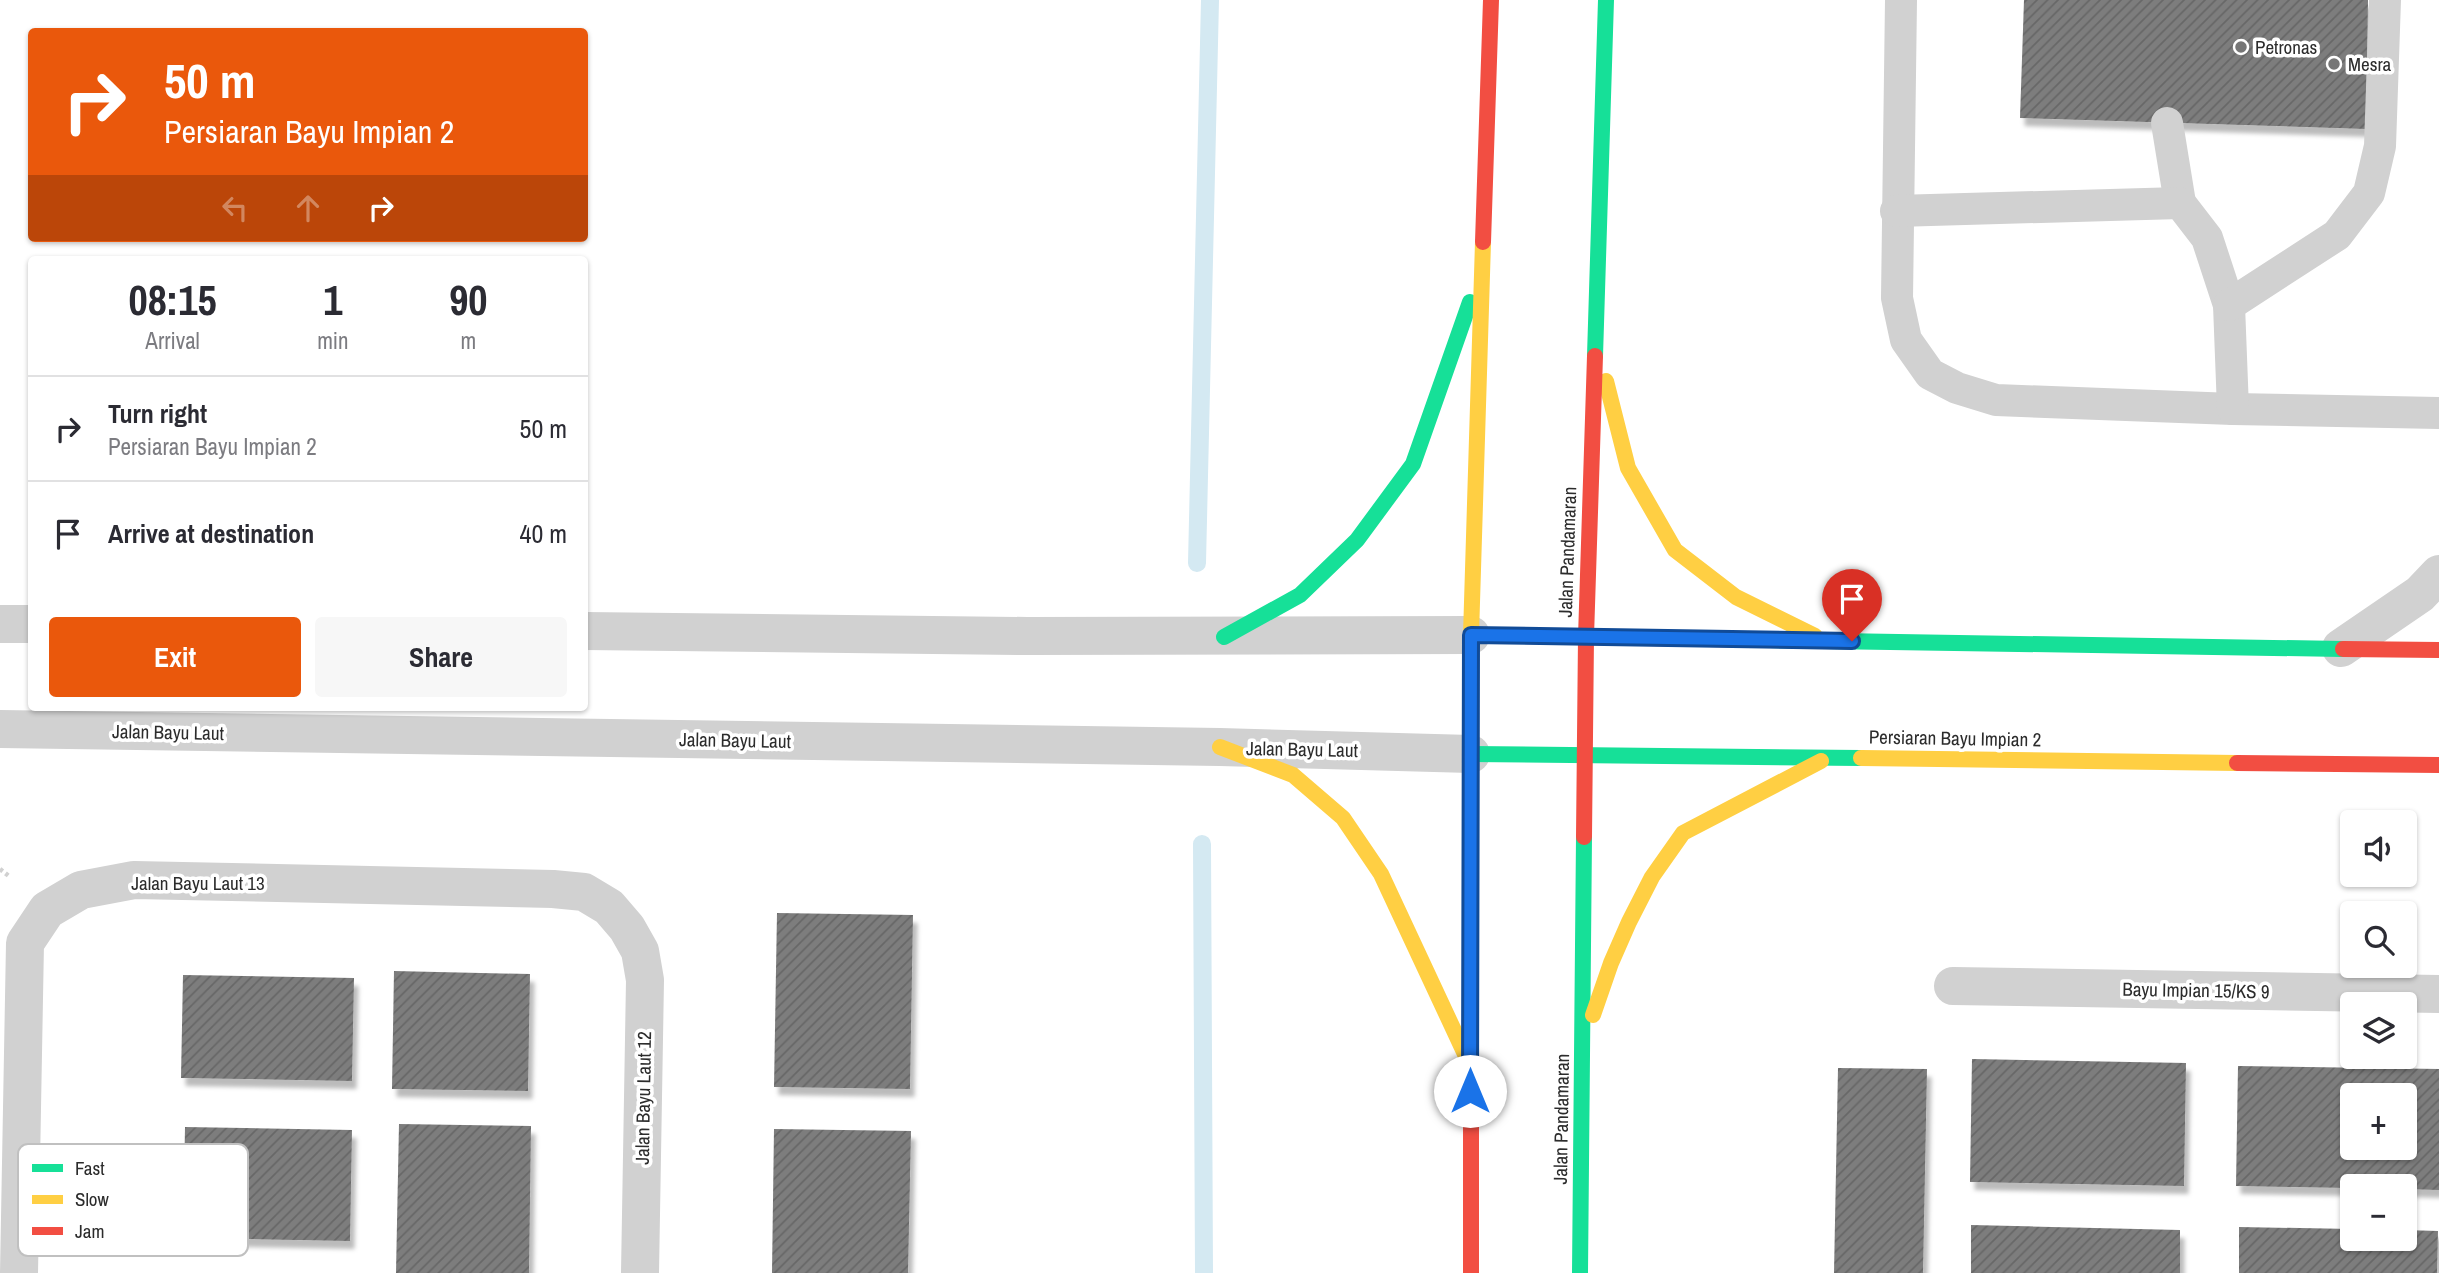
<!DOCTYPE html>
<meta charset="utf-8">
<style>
:root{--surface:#fff;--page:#f7f7f7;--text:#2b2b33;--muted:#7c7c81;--line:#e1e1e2;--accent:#ea580c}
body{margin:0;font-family:"Archivo Narrow",sans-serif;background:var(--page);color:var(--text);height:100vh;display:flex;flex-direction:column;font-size:26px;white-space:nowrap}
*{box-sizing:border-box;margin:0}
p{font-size:23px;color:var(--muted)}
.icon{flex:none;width:38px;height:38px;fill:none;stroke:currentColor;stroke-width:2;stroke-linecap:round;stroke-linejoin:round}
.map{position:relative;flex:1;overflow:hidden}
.side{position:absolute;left:28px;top:256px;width:560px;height:455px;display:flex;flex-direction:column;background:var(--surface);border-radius:7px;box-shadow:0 2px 5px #0004}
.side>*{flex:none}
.top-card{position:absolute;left:28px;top:28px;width:560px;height:214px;border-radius:7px;box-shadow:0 2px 5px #0004;background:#ea580c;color:#fff;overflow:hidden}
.fabs{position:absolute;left:2340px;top:810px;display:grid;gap:14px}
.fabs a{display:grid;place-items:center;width:77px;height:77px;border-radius:7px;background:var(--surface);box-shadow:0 2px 5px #0004;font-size:35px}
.pin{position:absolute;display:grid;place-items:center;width:60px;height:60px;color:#fff;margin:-72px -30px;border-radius:50% 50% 50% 0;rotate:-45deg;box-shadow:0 0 7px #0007}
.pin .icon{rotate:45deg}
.me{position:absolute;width:77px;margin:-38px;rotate:0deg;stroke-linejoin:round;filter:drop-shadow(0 0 5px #0008)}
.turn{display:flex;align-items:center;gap:24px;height:147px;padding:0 21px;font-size:32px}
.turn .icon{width:91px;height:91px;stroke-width:2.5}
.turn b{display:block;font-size:49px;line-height:60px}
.lanes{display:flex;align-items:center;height:66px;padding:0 21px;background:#0003;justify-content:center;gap:35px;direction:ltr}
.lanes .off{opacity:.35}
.eta{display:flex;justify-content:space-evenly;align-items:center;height:119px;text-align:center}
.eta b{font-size:42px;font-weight:800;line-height:49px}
.cta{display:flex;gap:14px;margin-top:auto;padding:14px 21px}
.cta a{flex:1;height:80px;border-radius:7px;background:var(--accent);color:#fff;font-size:28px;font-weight:800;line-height:80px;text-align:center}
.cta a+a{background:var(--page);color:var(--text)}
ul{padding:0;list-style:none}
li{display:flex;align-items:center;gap:21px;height:105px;padding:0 21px;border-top:2px solid var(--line)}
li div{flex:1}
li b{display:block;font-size:26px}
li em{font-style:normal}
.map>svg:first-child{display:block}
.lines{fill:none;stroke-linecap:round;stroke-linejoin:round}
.stream{stroke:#d4e9f2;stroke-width:18}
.building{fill:url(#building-hatch);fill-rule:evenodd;filter:url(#shadow)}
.path{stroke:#d1d1d1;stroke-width:4.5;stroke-dasharray:3.5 3.5;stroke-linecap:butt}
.lane{stroke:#d1d1d1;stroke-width:32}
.street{stroke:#d1d1d1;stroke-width:38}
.fast{stroke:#16e098;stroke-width:16}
.slow{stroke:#ffcf43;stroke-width:16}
.jam{stroke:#f24e42;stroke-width:16}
.route-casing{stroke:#114b97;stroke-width:18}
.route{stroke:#1a73e8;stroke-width:12}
.poi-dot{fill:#767676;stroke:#fff;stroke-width:2.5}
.labels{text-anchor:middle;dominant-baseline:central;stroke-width:7;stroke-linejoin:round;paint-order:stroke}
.poi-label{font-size:19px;fill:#2c2c2c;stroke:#fff;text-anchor:start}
.street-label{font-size:19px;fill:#2c2c2c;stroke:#fff}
.key{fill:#fff;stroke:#c0c0c0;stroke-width:2}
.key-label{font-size:19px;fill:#2c2c2c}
</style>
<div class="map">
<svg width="2439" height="1273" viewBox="0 0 2439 1273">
<defs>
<pattern id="building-hatch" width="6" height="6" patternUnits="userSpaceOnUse" patternTransform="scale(1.75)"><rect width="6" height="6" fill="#7d7d7d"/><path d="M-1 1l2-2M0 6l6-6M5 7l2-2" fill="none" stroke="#676767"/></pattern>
<filter id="shadow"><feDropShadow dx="4.5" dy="8" stdDeviation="2" flood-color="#0004"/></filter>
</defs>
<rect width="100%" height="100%" fill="#fff"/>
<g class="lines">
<g class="stream">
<path d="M1197,563L1210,0"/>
<path d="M1202,844L1204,1273"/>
</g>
</g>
<g class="building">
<path d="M2024,0H2368L2366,129L2020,118Z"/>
<path d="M777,913L913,915L910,1089L774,1087Z"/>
<path d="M394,971L530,974L528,1091L392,1089Z"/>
<path d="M183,975L354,978L352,1081L181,1078Z"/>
<path d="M1972,1059L2186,1063L2184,1186L1970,1182Z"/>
<path d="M2238,1066L2439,1069V1190L2404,1189V1186H2352V1188L2236,1186ZM2352,1096H2404V1148H2352Z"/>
<path d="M1838,1068L1927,1069L1923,1273H1834Z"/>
<path d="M399,1124L531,1126L529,1273H396Z"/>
<path d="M185,1127L352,1130L350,1241L183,1238Z"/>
<path d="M774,1129L911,1131L908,1273H772Z"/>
<path d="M1971,1225L2180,1230V1273H1971Z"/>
<path d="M2239,1227L2352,1229V1239H2404V1230L2438,1231L2437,1273H2239Z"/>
</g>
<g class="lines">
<path class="path" d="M0,869L10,877"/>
<g class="lane">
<path d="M1901,0L1897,298L1906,340L1930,374L1957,388L1996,400L2233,409L2439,413"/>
<path d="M2167,123L2180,203"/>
<path d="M1896,211L2180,203L2207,238L2229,305L2233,409"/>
<path d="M2229,305L2337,235L2369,193L2380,146L2385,0"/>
</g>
<g class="street">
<path d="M0,624H32"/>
<path d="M584,631L1027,636L1471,635"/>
<path d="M2341,648L2420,594L2439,574"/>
<path d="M0,729L1220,747L1471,754"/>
<path d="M1953,986L2439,994"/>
<path d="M19,1273L25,943L47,910L81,890L134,880L553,889L584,892L609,907L627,928L640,951L645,980L640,1273"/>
</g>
<g class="fast">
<path d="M1595,356L1606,0"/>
<path d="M1224,637L1300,595L1357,540L1413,464L1470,302"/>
<path d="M1770,640L2343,649"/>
<path d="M1471,754L1861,758"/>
<path d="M1580,1273L1584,837"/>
</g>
<g class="slow">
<path d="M1606,381L1628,468L1675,550L1736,597L1815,636"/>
<path d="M1471,746V635L1483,242"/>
<path d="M1220,747L1293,775L1343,818L1381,874L1465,1054"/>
<path d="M1861,758L2237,763"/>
<path d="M1593,1015L1611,963L1629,922L1652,877L1683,833L1821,761"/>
</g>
<g class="jam">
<path d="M1483,242L1491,0"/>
<path d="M1471,635L1770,640"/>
<path d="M2343,649L2439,650"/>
<path d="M1471,746V1273"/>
<path d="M2237,763L2439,765"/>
<path d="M1584,837L1586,637L1595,356"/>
</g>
</g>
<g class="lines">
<defs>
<path id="route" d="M1470,1091L1471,635L1852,641"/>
</defs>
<use href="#route" class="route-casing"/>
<use href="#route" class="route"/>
</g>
<g class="poi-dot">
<circle cx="2241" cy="47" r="7"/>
<circle cx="2334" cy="64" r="7"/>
</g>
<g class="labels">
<g class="poi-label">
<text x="2255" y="47">Petronas</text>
<text x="2348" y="64">Mesra</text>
</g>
<g class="street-label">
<text transform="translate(1567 552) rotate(-88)">Jalan Pandamaran</text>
<text transform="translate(168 732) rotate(1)">Jalan Bayu Laut</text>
<text transform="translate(1955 738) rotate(1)">Persiaran Bayu Impian 2</text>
<text transform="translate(735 740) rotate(1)">Jalan Bayu Laut</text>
<text transform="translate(1302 749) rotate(1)">Jalan Bayu Laut</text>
<text x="198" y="883">Jalan Bayu Laut 13</text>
<text transform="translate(2196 990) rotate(1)">Bayu Impian 15/KS 9</text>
<text transform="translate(643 1098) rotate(-89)">Jalan Bayu Laut 12</text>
<text transform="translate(1561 1119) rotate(-89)">Jalan Pandamaran</text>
</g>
</g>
<rect x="18" y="1144" width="230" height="112" rx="10" class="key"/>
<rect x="32" y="1164" width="31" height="8" fill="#16e098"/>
<rect x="32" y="1195" width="31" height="9" fill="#ffcf43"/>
<rect x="32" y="1227" width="31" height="8" fill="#f24e42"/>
<g class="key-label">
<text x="75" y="1175">Fast</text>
<text x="75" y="1206">Slow</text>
<text x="75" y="1238">Jam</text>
</g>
</svg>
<div class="fabs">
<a><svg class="icon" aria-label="sound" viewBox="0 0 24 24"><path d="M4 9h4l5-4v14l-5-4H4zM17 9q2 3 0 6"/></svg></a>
<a><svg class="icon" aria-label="search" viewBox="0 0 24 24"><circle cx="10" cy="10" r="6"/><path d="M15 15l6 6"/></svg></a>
<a><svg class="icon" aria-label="layers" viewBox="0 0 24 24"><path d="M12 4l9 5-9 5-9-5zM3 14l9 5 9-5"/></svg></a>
<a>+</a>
<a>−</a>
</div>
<div class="pin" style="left:1852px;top:641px;background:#d93025"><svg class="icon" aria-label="arrive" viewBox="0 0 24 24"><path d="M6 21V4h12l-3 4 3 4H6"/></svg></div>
<svg class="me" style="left:1470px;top:1091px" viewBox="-20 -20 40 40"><circle r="19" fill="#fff"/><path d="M0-13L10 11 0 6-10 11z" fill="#1a73e8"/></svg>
<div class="top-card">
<div class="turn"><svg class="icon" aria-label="right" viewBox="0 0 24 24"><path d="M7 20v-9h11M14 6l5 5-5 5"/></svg><div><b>50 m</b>Persiaran Bayu Impian 2</div></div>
<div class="lanes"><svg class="icon off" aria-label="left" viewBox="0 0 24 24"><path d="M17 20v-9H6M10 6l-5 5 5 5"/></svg><svg class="icon off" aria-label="ahead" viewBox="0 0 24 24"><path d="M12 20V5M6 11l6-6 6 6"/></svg><svg class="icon" aria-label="right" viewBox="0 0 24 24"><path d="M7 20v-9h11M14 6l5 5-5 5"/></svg></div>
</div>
<section class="side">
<div class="eta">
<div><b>08:15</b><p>Arrival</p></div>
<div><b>1</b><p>min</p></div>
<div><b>90</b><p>m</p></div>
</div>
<ul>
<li><svg class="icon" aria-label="right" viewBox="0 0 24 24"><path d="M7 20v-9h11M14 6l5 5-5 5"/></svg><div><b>Turn right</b><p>Persiaran Bayu Impian 2</p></div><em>50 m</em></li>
<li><svg class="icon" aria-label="arrive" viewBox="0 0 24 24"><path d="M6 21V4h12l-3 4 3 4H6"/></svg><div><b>Arrive at destination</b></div><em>40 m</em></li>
</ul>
<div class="cta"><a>Exit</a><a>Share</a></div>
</section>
</div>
